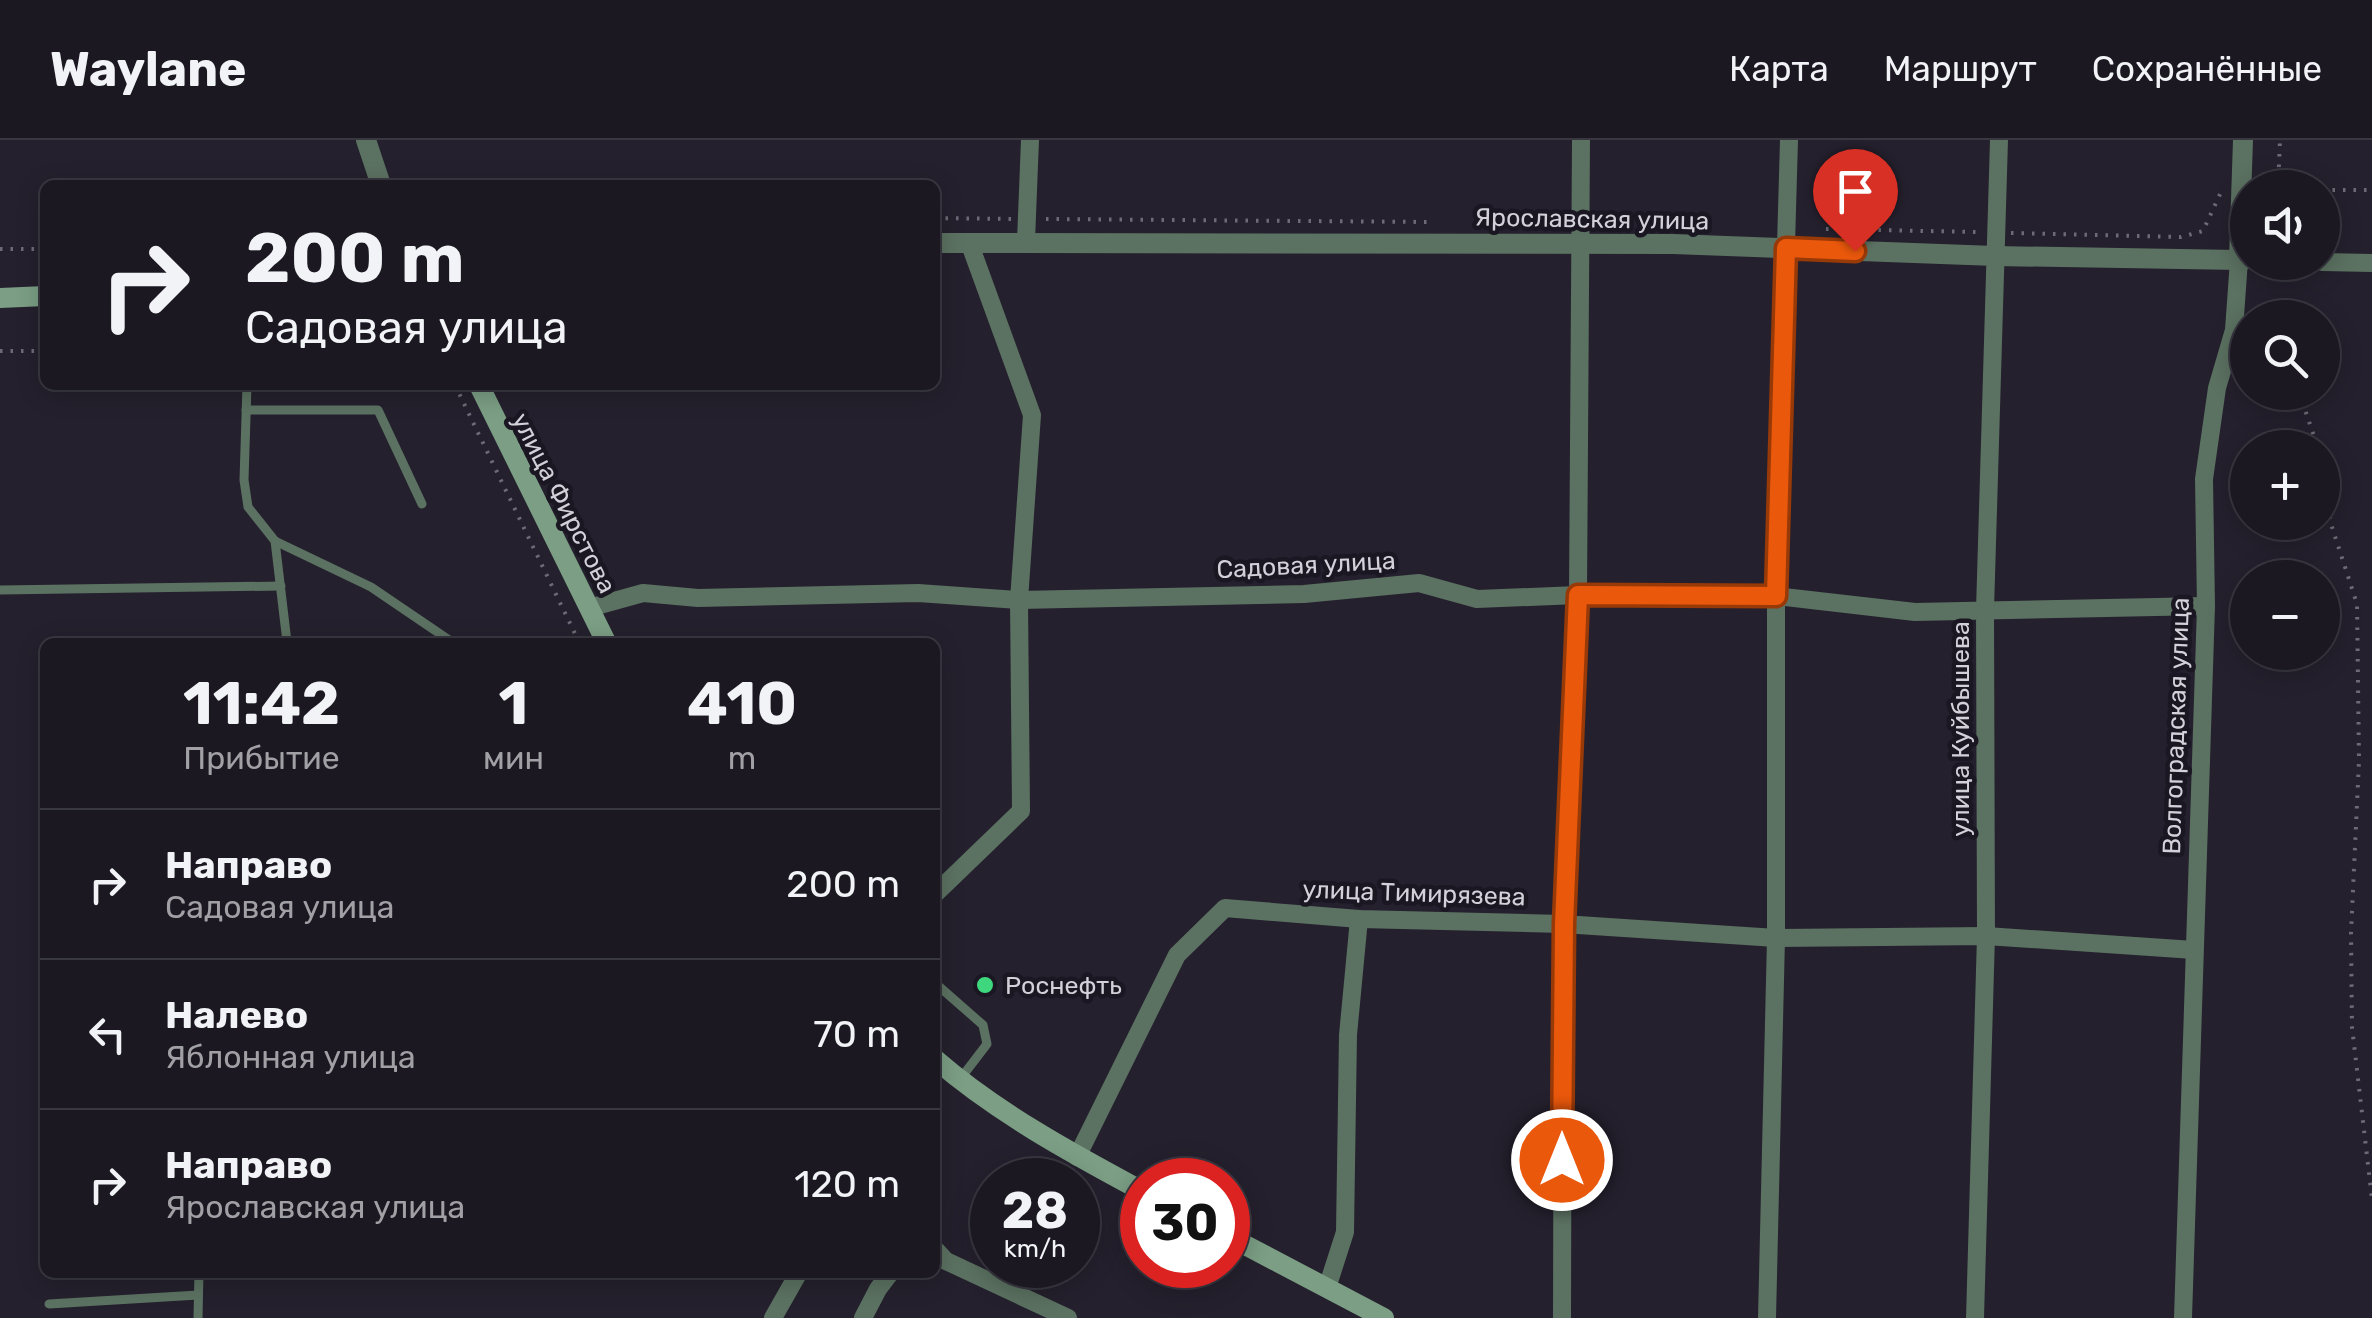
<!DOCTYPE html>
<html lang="ru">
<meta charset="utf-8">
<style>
:root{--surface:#1b1822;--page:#28252f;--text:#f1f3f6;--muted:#a0a0a5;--line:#393740}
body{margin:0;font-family:Rubik,sans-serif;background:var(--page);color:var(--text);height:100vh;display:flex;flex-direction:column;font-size:38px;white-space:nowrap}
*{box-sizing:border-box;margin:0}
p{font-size:32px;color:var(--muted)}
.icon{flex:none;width:55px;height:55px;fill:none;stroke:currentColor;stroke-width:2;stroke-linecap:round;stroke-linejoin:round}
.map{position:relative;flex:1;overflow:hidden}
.panel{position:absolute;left:40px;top:498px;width:900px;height:640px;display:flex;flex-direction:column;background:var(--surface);border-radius:15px;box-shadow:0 5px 25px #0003,0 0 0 2px var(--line)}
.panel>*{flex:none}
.top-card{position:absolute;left:40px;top:40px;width:900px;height:210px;border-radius:15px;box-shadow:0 5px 25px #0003,0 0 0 2px var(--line);background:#1b1822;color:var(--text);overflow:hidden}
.buttons{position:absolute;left:2230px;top:30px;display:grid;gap:20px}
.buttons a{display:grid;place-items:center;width:110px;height:110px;border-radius:50%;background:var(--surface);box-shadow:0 5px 25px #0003,0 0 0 2px var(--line);font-size:50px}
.speed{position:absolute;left:970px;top:1018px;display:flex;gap:20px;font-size:50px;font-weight:700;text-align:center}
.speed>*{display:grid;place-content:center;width:130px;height:130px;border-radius:50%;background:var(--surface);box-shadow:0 5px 25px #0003,0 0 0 2px var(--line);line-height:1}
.speed small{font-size:25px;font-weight:400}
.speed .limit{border:15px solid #d22;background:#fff;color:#111}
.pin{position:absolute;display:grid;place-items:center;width:85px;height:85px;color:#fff;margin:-102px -42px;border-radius:50% 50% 50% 0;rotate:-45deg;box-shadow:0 0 10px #0007}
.pin .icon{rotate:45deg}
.me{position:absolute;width:110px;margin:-55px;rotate:0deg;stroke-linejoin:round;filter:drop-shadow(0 0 8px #0008)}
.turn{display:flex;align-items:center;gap:35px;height:210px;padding:0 40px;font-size:45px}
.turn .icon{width:130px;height:130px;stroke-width:2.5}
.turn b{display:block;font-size:70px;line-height:85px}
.eta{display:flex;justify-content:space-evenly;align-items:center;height:170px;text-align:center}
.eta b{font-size:60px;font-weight:700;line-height:70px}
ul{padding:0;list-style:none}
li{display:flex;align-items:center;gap:30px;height:150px;padding:0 40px;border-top:2px solid var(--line)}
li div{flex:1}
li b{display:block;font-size:38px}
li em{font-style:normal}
header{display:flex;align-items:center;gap:60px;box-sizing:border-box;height:140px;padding:0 50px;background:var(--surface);border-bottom:2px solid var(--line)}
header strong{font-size:48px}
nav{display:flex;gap:55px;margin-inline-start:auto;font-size:35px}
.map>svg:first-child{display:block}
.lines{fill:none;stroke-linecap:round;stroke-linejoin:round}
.path{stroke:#6e6a76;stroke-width:4;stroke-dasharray:2.5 8;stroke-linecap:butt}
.service{stroke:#5b7161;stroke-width:9}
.minor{stroke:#5b7161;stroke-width:18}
.tertiary{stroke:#5b7161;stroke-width:20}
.secondary{stroke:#7b9e84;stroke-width:20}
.route-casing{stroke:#983908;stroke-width:25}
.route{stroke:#ea580c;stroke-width:18}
.poi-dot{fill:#3ed77d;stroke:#1a1723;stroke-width:4}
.labels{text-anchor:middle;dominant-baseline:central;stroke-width:9;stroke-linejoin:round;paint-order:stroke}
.street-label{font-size:25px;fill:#d2d0d9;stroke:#1a1723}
.poi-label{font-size:25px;fill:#d2d0d9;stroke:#1a1723;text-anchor:start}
</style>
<header>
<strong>Waylane</strong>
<nav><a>Карта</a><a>Маршрут</a><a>Сохранённые</a></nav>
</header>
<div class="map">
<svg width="2372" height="1178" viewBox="0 0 2372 1178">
<rect width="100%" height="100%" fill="#24202d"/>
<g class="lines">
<g class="path">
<path d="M2278,48L2280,0"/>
<path d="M2322,50H2372"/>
<path d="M935,78L1012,79"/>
<path d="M1046,79L1432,82"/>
<path d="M1826,89L1977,92"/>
<path d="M2011,93L2181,97L2203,91L2221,52"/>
<path d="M0,109H45"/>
<path d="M0,211H45"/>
<path d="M455,245L579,502"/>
<path d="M2299,252L2318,308"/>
<path d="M2322,335L2331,384L2357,464L2359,621L2351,793L2352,887L2372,1059"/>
</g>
<g class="service">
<path d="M247,245L244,340L248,367L275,401L287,502"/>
<path d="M246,270H378L422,364"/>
<path d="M275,401L371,447L452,502"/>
<path d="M0,450L281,446"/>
<path d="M935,843L983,885L987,904L961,938"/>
<path d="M49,1164L198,1155"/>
<path d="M198,1178L199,1132"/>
</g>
<g class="minor">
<path d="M1026,101L1030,0"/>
<path d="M2322,122L2372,123"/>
<path d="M589,468L643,453L698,458L918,453L1019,460L1304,454L1419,443L1477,459L1578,455L1776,456L1915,472L2206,466"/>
<path d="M935,754L1021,671L1019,460L1032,275L969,102"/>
<path d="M1077,1017L1177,815L1225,768L1359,779L1563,784L1776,798L1986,796L2194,810"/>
<path d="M935,1109L946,1121L1068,1178"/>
<path d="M1327,1148L1345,1092L1348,895L1359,779"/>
<path d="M773,1178L799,1132"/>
<path d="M863,1178L878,1149L891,1132"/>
<path d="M1562,1178L1563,784L1578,455L1581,0"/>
<path d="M1767,1178L1776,798V456L1789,0"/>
<path d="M1975,1178L1986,796L1985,470L1999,0"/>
<path d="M2183,1178L2206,466L2204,339L2217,248L2234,190L2239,120H2248"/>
</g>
<g class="tertiary">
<path d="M366,0L381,45"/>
<path d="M935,103L1673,104L1995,116L2239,120L2243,0"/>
</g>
<g class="secondary">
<path d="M0,158L45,156"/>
<path d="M479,245L606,502"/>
<path d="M935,919C996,972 1071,1013 1142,1051"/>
<path d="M1228,1096L1384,1178"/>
</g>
</g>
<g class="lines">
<defs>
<path id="route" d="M1562,1020L1564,784L1578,455L1776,456L1786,108L1855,111"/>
</defs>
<use href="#route" class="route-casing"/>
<use href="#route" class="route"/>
</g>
<circle class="poi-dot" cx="985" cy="845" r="10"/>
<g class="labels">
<g class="street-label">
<text transform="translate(1592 79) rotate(1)">Ярославская улица</text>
<text transform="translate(564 363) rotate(63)">улица Фирстова</text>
<text transform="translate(1306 425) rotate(-3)">Садовая улица</text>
<text transform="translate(2176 586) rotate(-88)">Волгоградская улица</text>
<text transform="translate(1960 589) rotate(-90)">улица Куйбышева</text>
<text transform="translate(1414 753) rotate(2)">улица Тимирязева</text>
</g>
<g class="poi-label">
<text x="1005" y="845">Роснефть</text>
</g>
</g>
</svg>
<div class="buttons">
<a><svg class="icon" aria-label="sound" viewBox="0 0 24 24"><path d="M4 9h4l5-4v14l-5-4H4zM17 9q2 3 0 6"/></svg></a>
<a><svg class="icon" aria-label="search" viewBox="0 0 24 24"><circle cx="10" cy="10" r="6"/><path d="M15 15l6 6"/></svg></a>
<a>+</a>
<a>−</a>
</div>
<div class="speed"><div>28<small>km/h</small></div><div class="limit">30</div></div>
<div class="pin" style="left:1855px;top:111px;background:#d93025"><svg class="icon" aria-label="arrive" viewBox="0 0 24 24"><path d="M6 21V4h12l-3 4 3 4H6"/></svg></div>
<svg class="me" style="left:1562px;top:1020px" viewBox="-20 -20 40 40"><circle r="17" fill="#ea580c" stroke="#fff" stroke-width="3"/><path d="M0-11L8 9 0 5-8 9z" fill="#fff"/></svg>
<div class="top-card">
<div class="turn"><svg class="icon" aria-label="right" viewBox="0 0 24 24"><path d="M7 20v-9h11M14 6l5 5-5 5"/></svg><div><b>200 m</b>Садовая улица</div></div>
</div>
<section class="panel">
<div class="eta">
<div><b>11:42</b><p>Прибытие</p></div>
<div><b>1</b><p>мин</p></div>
<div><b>410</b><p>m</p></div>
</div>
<ul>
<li><svg class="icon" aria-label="right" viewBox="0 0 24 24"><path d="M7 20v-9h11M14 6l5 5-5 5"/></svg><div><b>Направо</b><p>Садовая улица</p></div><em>200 m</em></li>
<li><svg class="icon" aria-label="left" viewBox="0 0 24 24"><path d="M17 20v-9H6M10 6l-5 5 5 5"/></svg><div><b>Налево</b><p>Яблонная улица</p></div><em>70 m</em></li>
<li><svg class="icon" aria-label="right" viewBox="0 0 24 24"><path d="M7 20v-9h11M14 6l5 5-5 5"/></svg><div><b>Направо</b><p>Ярославская улица</p></div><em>120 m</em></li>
</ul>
</section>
</div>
